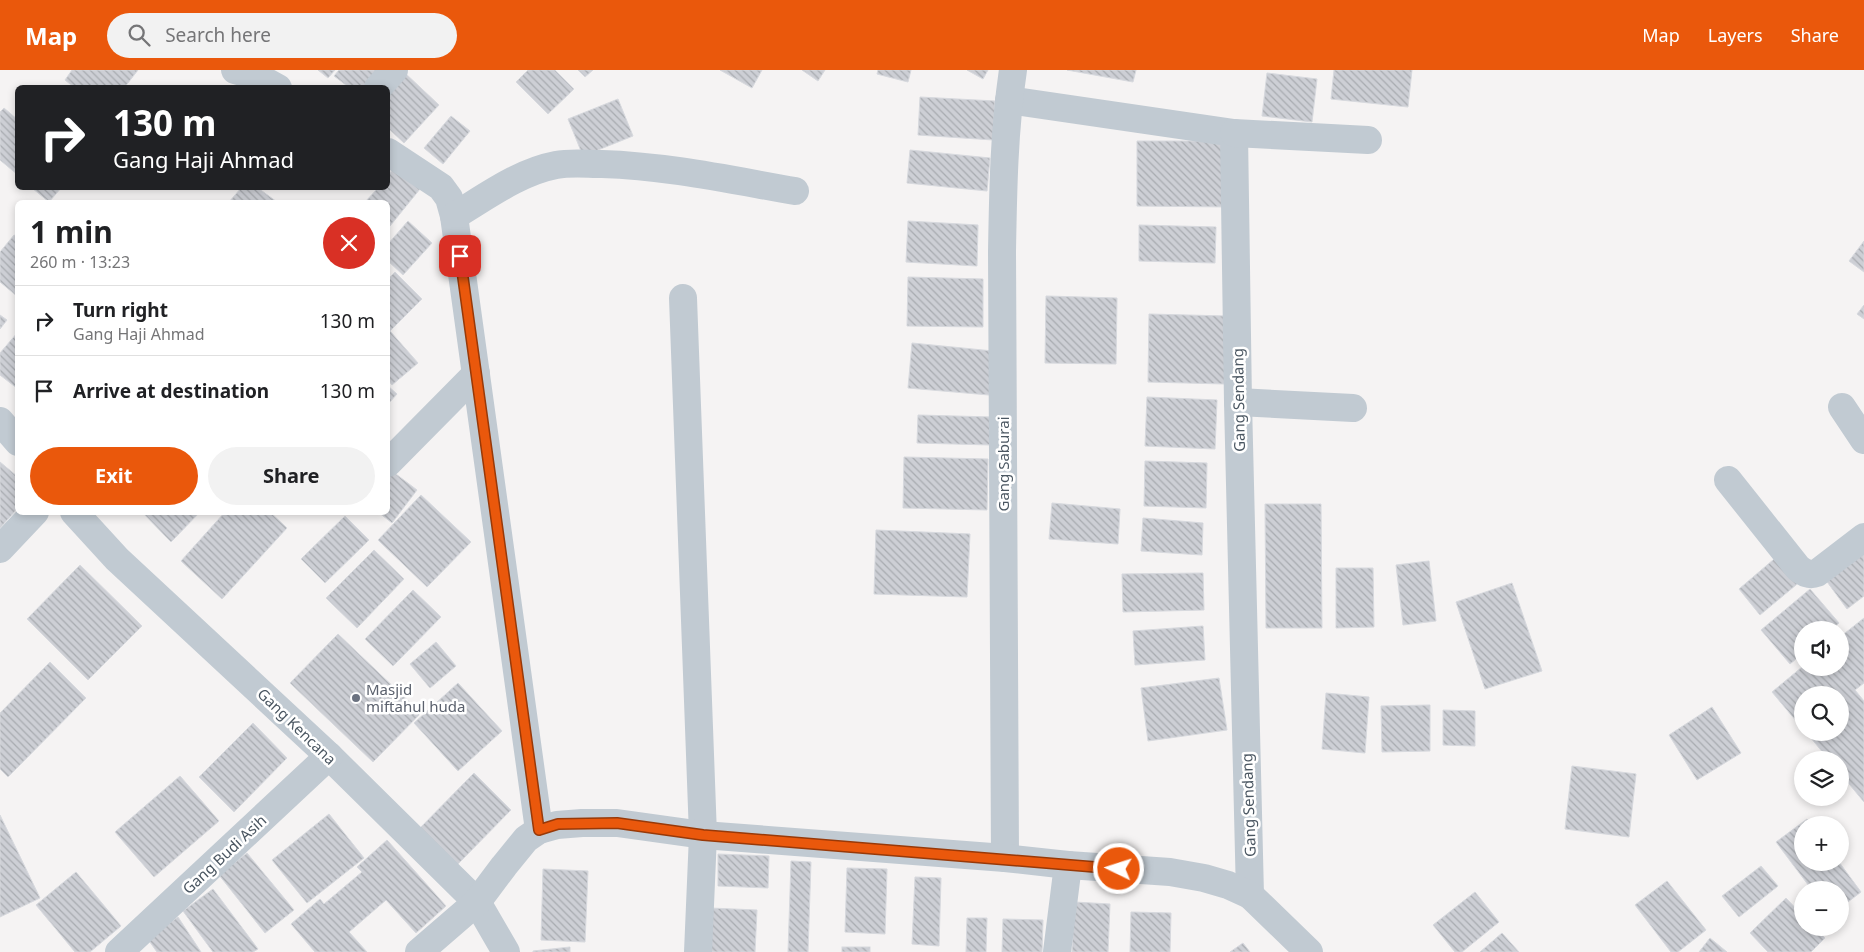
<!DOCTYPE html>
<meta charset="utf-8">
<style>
:root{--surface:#fff;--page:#f2f2f2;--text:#202124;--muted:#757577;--line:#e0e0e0;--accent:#ea580c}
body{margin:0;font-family:"Noto Sans",sans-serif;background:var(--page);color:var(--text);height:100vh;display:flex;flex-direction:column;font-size:19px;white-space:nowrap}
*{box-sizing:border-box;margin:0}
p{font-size:16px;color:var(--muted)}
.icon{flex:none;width:28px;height:28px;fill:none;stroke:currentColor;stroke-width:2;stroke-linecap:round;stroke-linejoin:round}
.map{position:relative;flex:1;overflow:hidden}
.panel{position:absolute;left:15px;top:130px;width:375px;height:315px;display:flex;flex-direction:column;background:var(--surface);border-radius:8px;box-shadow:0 2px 8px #0003}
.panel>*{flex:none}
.guide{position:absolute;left:15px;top:15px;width:375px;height:105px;border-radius:8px;box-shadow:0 2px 8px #0003;background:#202124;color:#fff;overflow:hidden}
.controls{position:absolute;left:1794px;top:551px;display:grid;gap:10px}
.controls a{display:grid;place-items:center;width:55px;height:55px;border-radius:50%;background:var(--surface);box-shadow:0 2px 8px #0003;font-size:25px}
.pin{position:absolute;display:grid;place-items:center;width:42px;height:42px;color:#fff;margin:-21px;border-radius:10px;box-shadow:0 2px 8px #0006}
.me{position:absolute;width:55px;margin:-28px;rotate:274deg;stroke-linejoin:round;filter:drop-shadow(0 0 4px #0008)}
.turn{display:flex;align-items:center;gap:18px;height:105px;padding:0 15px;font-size:22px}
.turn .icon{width:65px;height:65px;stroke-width:2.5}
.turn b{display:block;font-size:35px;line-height:42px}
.round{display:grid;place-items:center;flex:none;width:52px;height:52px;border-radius:26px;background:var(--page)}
.headline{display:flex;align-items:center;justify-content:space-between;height:85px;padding:0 15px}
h1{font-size:30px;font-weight:700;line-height:38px}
.cta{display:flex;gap:10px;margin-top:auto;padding:10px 15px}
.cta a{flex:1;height:58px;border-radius:30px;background:var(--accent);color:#fff;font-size:20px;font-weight:700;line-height:58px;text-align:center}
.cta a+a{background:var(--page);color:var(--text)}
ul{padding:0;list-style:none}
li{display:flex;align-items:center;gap:15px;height:70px;padding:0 15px;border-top:1px solid var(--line)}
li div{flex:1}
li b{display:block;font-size:19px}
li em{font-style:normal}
header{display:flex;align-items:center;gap:30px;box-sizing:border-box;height:70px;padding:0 25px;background:var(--accent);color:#fff}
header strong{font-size:24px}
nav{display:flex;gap:28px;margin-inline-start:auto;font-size:18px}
.search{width:350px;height:45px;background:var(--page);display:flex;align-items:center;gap:12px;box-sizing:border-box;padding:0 18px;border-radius:28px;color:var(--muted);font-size:19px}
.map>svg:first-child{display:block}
.building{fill:url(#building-back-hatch);stroke:#d7d9de}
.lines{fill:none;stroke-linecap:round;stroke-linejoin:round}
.minor{stroke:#c1cad2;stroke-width:28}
.route-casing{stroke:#983908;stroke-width:12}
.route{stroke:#ea580c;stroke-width:9}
.worship-dot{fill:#6b7280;stroke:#fff;stroke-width:2}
.labels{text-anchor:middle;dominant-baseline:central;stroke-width:5;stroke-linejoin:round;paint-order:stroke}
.street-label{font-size:15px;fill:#4a5661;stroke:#fff}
.worship-label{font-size:15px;fill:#5b616d;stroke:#fff;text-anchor:start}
</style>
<header>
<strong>Map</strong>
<div class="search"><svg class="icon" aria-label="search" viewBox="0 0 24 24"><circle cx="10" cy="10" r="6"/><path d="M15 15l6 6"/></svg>Search here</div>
<nav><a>Map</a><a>Layers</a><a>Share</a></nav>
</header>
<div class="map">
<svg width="1864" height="882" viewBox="0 0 1864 882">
<defs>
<pattern id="building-back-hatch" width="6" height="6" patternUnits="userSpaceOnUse" patternTransform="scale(1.25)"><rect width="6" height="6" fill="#cdcfd5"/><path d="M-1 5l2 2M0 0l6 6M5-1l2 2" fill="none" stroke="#a8abb0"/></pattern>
</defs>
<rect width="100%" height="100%" fill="#f5f3f3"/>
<g class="building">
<path d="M72,0H138L124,18H75L65,10Z"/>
<path d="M318,0H335L328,8Z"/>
<path d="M339,0H385L372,18H350L334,6Z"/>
<path d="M528,0H555L574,19L548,44L516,12Z"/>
<path d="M578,0H593L585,7Z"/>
<path d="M720,0H762L752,18Z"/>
<path d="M802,0H825L818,11Z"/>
<path d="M878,0H911L908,12L877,4Z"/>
<path d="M967,0H988L983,9Z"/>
<path d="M1067,0H1136L1133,12Z"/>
<path d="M1334,0H1412L1408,37L1331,29Z"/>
<path d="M405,3L439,35L404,73L388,58V22Z"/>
<path d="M1267,3L1317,9L1312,52L1262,46Z"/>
<path d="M920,27L995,31L993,70L918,65Z"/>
<path d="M618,29L633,66L583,86L568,49Z"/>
<path d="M4,38L18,50V105L0,90V42Z"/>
<path d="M451,46L470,61L443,94L424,78Z"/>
<path d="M1137,71H1230V137L1137,136Z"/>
<path d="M910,80L990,88L987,121L907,113Z"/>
<path d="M394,98L420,119L390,156L388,154V132H365L378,118H388V105Z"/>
<path d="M32,118H61L49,132Z"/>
<path d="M241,118H258L277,132H229Z"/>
<path d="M408,151L432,173L403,205L388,191V174Z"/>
<path d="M908,151L978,155L977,196L906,192Z"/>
<path d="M1139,155L1216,157L1215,193L1139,191Z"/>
<path d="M14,165L18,167V227L0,212V182Z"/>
<path d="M1864,171V202L1849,191Z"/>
<path d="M395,202L422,229L390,261L418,293L392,315L388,310V209Z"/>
<path d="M908,207L983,209V257L907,256Z"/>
<path d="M1046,226L1117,228L1116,294L1045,293Z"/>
<path d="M1864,235V249L1857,244Z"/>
<path d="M1149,244L1226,246L1225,314L1148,312Z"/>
<path d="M0,245L7,250L0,259Z"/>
<path d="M18,262V319L0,305V283Z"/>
<path d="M912,273L993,281L989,325L908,318Z"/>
<path d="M388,316L397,324L388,334Z"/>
<path d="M1147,327L1217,330L1215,379L1145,376Z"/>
<path d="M918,345L992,347L991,375L917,373Z"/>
<path d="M904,387L988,389L987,440L903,438Z"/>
<path d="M1145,391L1207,393L1206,438L1144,436Z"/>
<path d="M0,392L18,407V438L0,458Z"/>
<path d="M392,401L417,420L392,453L378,442H388V407Z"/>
<path d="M421,425L471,472L427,517L378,470Z"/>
<path d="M1052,433L1120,439L1118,474L1049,469Z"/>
<path d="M1265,434H1321L1322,558H1266Z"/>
<path d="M142,442H200L171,472Z"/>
<path d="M225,442H270L287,458L222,529L181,491Z"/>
<path d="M345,446L369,470L325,513L301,489Z"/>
<path d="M1143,448L1203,453L1202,485L1141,481Z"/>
<path d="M876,460L970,464L967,527L874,524Z"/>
<path d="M1864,479V526L1847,539L1825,509Z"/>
<path d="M374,480L404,509L357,558L326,528Z"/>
<path d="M1780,484L1802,510L1760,545L1739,519Z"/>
<path d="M1429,491L1436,551L1403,555L1396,495Z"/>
<path d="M80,495L142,556L88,610L27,549Z"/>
<path d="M1336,498H1373L1374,557L1336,558Z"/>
<path d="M1203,503L1204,540L1123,542L1122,504Z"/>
<path d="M1512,513L1542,601L1485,619L1456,532Z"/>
<path d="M1810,519L1839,553L1831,560H1802V584L1790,594L1761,560Z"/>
<path d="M413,520L441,547L393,596L365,569Z"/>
<path d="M1864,548V613L1855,620L1864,631V732L1840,703V690H1829L1806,662H1840V625H1802V658L1772,622L1802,597L1840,598V567Z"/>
<path d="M1203,556L1205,590L1135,595L1133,561Z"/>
<path d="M338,564L421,643L373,692L290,613Z"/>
<path d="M436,572L456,596L430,618L410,594Z"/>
<path d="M50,592L86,628L8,707L0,699V643Z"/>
<path d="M1219,608L1227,660L1148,671L1141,618Z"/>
<path d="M458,613L502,661L458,701L414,653Z"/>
<path d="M1326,623L1369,627L1365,683L1322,679Z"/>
<path d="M1430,635V681L1382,682L1381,636Z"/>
<path d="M1712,637L1741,683L1697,710L1669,665Z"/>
<path d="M1443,640L1475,641V676L1443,675Z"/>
<path d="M253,653L287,688L234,742L199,707Z"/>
<path d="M1572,696L1636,704L1629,767L1565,759Z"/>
<path d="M474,703L511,740L456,796L418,760Z"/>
<path d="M180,706L219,751L154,807L115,762Z"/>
<path d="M329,744L364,788L307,833L272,790Z"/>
<path d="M0,745L40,828L0,847Z"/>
<path d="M1807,749L1811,755H1802V792H1839L1861,822L1840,838V820H1812L1776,772Z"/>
<path d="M387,770L446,836L416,863L386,830L349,862L367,882H315L291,854L320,829L324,834L362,802L357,797Z"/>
<path d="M247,783L294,840L265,863L219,805Z"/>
<path d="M718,784L769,786L768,818L718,816Z"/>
<path d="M791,791L811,792L808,882H788Z"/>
<path d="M1761,796L1778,816L1739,847L1722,826Z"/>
<path d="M847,798L887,799L885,864L845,862Z"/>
<path d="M543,799L588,801L585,872L541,870Z"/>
<path d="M76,802L121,856L90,882H75L36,835Z"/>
<path d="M915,807L941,808L939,876L912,874Z"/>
<path d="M1667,811L1706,860L1678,882H1671L1635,835Z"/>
<path d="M213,819L258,879L253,882H213L183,841Z"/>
<path d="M1475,822L1499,852L1462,882H1455L1433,855Z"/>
<path d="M1786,828L1802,845V858H1815L1825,868L1811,882H1768L1750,863Z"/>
<path d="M1074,832L1110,834L1108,882H1072Z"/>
<path d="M710,838L757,840L755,882H709Z"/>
<path d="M1131,842L1171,843L1170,882H1130Z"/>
<path d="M178,847L201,882H157L147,868Z"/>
<path d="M967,848H987L986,882H966Z"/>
<path d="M1003,849L1043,850L1042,882H1002Z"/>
<path d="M1502,863L1519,882H1480Z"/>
<path d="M1710,868L1727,882H1699Z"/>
<path d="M1243,873L1250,882H1230Z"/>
<path d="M570,877V882H533V881Z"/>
<rect x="842" y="877" width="28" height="5"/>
</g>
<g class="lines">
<g class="minor">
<path d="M235,0L256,6L278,18"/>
<path d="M378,18L394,0"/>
<path d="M1009,30L1234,63L1238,332L1250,825"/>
<path d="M1234,63L1368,70"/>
<path d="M388,82L441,117L449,128L454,146L539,760"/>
<path d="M454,146C486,127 519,102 556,95C571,92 587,94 602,94C667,96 731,110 795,121"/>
<path d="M683,228L703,765L698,882"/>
<path d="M1238,332L1353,338"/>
<path d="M1842,337L1864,370"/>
<path d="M0,351L18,372"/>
<path d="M388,393L476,304"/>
<path d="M1728,410L1798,498C1805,503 1809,506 1817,503L1864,467"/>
<path d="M74,442L117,489L329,686L477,832L506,882"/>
<path d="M0,479L35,442"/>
<path d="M1005,788L1002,182C1003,121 1004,60 1013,0"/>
<path d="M119,882L329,686"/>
<path d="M419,882L477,832L504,796L526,769L539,760L557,755L582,753H617L703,765L1005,788L1068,795L1170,802L1204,808L1228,815L1250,825L1309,882"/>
<path d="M1057,882L1068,795"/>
</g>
</g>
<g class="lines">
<defs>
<path id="route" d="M460,186L539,760L558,754L617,753L703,765L1119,799"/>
</defs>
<use href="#route" class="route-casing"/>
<use href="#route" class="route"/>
</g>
<circle class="worship-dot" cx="356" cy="628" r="5"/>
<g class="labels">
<g class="street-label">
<text transform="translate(1238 330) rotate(-91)">Gang Sendang</text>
<text transform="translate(1003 394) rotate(-90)">Gang Saburai</text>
<text transform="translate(297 656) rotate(44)">Gang Kencana</text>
<text transform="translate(1248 735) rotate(-92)">Gang Sendang</text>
<text transform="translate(224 784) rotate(-43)">Gang Budi Asih</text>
</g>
<g class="worship-label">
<text x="366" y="619">Masjid<tspan x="366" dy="17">miftahul huda</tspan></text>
</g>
</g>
</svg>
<div class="controls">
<a><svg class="icon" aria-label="sound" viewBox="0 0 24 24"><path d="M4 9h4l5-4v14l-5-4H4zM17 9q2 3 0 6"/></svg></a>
<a><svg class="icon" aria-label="search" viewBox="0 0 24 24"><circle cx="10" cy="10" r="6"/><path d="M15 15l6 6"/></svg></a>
<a><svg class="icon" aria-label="layers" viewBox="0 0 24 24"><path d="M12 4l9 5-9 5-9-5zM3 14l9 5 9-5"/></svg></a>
<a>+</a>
<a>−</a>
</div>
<div class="pin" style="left:460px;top:186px;background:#d93025"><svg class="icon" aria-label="arrive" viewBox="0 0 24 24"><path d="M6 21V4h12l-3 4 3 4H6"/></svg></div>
<svg class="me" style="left:1119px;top:799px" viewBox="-20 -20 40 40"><circle r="17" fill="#ea580c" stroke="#fff" stroke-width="3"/><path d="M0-11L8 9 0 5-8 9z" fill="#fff"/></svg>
<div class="guide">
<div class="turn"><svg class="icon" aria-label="right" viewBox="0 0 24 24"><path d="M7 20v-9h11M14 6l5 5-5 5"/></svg><div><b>130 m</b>Gang Haji Ahmad</div></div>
</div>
<section class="panel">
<div class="headline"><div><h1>1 min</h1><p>260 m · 13:23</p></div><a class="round" style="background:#d93025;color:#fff"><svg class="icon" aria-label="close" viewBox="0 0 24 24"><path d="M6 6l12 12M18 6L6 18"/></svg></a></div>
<ul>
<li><svg class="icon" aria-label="right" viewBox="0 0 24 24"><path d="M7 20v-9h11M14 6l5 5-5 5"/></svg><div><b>Turn right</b><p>Gang Haji Ahmad</p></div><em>130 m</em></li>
<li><svg class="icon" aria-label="arrive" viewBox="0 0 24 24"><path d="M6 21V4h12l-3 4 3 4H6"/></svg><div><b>Arrive at destination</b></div><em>130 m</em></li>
</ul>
<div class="cta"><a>Exit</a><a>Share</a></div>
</section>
</div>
